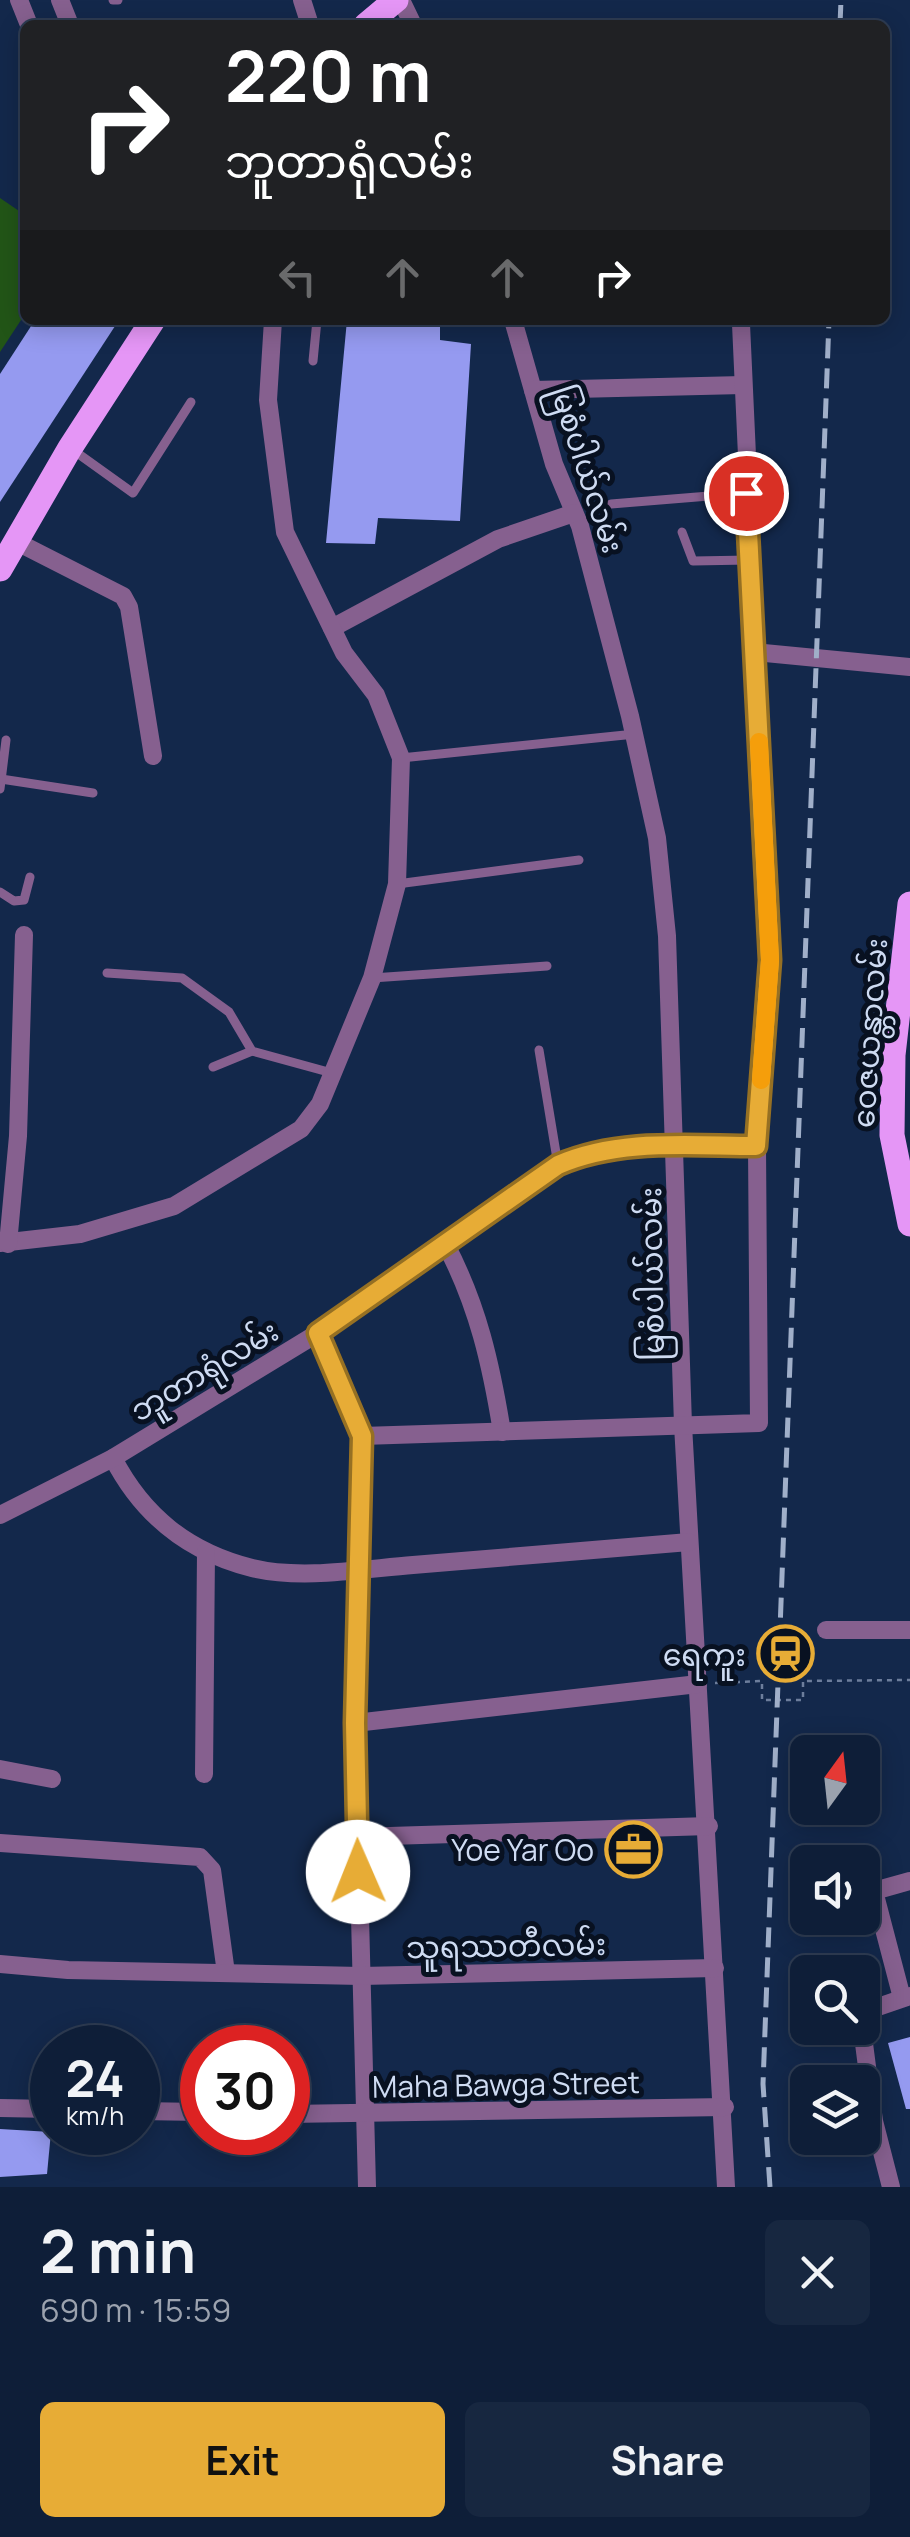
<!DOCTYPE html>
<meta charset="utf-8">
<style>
:root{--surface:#0e1e38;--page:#172740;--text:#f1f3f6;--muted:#9ba2ae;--line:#2e3c53;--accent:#e7ac36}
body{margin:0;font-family:Manrope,"Noto Sans Myanmar",sans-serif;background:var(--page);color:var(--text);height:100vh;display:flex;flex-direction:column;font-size:38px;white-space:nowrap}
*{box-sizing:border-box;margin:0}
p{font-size:32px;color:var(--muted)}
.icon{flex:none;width:55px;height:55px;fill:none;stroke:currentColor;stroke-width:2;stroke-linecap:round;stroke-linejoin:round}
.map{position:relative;height:2187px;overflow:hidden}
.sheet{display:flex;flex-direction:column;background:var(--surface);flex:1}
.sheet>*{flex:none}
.top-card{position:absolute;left:20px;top:20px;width:870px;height:305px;border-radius:15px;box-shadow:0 5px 25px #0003,0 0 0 2px var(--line);background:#202124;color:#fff;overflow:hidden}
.needle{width:65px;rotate:15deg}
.controls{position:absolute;left:790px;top:1735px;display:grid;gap:20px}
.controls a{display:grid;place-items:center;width:90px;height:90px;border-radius:15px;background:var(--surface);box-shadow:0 5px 25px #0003,0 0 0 2px var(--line);font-size:50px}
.speed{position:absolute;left:30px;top:2025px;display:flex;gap:20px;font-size:50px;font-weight:700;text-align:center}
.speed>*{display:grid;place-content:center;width:130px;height:130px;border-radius:50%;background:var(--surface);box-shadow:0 5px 25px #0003,0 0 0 2px var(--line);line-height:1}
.speed small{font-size:25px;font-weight:400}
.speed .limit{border:15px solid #d22;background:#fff;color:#111}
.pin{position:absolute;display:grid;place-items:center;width:85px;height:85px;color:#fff;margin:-42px;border:5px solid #fff;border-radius:50%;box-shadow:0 2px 10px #0007}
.me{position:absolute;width:110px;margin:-55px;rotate:359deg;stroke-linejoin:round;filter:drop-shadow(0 0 8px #0008)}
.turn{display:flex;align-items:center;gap:35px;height:210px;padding:0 40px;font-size:45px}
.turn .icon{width:130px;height:130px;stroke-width:2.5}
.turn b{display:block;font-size:70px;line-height:85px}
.lanes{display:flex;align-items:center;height:95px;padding:0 40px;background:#0003;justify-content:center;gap:50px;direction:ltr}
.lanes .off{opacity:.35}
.round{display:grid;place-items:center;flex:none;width:105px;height:105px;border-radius:15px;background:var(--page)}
.overview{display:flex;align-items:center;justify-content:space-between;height:170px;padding:0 40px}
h1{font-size:60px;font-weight:700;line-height:75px}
.action{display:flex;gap:20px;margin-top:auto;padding:20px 40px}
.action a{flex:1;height:115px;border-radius:15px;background:var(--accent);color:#111;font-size:40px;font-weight:700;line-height:115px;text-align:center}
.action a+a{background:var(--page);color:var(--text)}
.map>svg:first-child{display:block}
.green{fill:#225517}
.building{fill:#959af0}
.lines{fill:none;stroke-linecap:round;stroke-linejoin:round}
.path{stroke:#6d7e9c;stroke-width:2.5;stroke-dasharray:5 5;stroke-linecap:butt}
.lane{stroke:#86608f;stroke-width:9}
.street{stroke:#86608f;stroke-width:18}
.primary{stroke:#e596f6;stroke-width:25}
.rail{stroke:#a0afc9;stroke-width:5;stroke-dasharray:20 10;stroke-linecap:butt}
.route-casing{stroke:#967023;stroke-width:25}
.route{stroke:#e7ac36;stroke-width:18}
.slow{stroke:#f59e0b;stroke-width:18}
.labels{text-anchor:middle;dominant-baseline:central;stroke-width:10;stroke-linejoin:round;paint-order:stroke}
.street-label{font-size:30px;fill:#cedbf2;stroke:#081121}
.poi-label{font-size:30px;fill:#cedbf2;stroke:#081121;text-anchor:end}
</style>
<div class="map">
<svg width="910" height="2187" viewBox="0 0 910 2187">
<rect width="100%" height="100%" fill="#13284b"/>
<path class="green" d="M0,198L25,215V314L0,352Z"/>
<g class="building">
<path d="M35,320H119L0,502V374Z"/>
<path d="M347,320H440V340L471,344L460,521L378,518L375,544L326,543Z"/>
<path d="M910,2037V2109H906L888,2043Z"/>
<path d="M0,2129L51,2132L47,2174L0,2177Z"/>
</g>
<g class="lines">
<path class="path" d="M715,1683L762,1681V1700H803V1681L910,1680"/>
<g class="lane">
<path d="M113,0H118"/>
<path d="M313,361L317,320"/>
<path d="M73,450L133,493L191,402"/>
<path d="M611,504L746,493"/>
<path d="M682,532L693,561L749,560"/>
<path d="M401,758L635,734"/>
<path d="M1,779L93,793"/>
<path d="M0,789L6,740"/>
<path d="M397,884L579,860"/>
<path d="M0,892L14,901L24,900L30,877"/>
<path d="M107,973L182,978L229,1012L252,1051L332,1073"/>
<path d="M372,978L547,966"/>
<path d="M539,1050L558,1165"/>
<path d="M213,1067L252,1051"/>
</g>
<g class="street">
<path d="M19,0L29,25"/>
<path d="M60,0L70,25"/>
<path d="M302,0L310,25"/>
<path d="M401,0L413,25"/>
<path d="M513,320L554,464L580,526L630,716L657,838L667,936L683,1425L726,2187"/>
<path d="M533,390L743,385"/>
<path d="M15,541L123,596L129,607L153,756"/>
<path d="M332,628L498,539L574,513"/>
<path d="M754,652L910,667"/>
<path d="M0,1243L80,1234L174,1206L301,1129L320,1104L372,978L397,884L401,758L376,695L344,653L285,532L268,400L273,320"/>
<path d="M8,1244L18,1136L24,935"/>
<path d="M446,1245C478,1306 491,1364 502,1432"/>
<path d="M318,1333L362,1436L355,1723L367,2187"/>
<path d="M362,1436L759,1423L757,1146L770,960L741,324"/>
<path d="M113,1458C143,1516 188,1552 252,1568C301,1580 363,1569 413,1565C505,1557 597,1550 689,1542"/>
<path d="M0,1515L113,1458L318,1333L558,1165L613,1148L757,1146"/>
<path d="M826,1630H910"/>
<path d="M355,1723L698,1684"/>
<path d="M0,1769L52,1779"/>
<path d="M204,1774L206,1552"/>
<path d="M357,1837L709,1826"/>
<path d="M0,1843L200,1857L212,1870L226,1973"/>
<path d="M0,1964L68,1970L361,1976L715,1968"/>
<path d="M902,1998L874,1891L910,1881"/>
<path d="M862,2027L875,2008L910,1996"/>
<path d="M862,2028L874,2121L891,2187"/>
<path d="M0,2108L52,2109"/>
<path d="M138,2111L202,2112"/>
<path d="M288,2114L725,2107"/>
</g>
<g class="primary">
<path d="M366,25L396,0"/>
<path d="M0,569L70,448L153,320"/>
<path d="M910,904L893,1055L892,1135L910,1224"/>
</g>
<g class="rail">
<path d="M840,25L841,0"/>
<path d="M770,2187L763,2084L829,320"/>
</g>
</g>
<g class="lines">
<defs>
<path id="route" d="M358,1872L355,1723L362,1436L318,1333L558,1165C620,1138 691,1146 756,1146L770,960L746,493"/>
</defs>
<use href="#route" class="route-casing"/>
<use href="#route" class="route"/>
<path class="slow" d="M759,742L770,960L761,1080"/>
</g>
<defs>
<symbol id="station-ring" viewBox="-11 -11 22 22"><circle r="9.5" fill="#081121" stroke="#e7ac36" stroke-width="1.5"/><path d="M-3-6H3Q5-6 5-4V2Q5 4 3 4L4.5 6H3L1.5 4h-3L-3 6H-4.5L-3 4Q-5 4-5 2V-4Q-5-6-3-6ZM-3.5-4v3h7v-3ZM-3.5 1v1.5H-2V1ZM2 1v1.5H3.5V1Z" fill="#e7ac36"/></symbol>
<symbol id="office-ring" viewBox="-11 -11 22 22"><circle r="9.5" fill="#081121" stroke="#e7ac36" stroke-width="1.5"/><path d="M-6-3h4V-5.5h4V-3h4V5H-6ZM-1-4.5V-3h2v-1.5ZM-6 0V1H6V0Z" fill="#e7ac36"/></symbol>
</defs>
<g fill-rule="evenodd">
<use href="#station-ring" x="754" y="1622" width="63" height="63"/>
<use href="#office-ring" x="602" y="1818" width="63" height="63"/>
</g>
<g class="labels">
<g class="street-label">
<text transform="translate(588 469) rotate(72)">မြစံပါယ်လမ်း</text>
<text transform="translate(869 1033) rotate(-86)">ဝေဇယန္တာလမ်း</text>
<text transform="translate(651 1274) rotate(-91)">မြစံပါယ်လမ်း</text>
<text transform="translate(204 1370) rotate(-31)">ဘူတာရုံလမ်း</text>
<text transform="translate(506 1945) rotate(-1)">သူရဿတီလမ်း</text>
<text transform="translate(506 2084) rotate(-1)">Maha Bawga Street</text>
</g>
<g class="poi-label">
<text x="746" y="1654">ရေကူး</text>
<text x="594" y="1849">Yoe Yar Oo</text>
</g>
</g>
</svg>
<div class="controls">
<a><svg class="needle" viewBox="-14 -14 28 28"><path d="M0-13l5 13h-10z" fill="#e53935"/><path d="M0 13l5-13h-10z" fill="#9ba2ae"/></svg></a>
<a><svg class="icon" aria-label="sound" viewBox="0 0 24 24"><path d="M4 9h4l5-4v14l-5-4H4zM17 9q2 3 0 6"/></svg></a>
<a><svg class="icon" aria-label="search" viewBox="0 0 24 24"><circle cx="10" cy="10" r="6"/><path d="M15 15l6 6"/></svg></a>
<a><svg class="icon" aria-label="layers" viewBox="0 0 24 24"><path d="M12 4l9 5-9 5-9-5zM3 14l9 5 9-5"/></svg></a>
</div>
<div class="speed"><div>24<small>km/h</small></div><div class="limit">30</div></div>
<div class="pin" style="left:746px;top:493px;background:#d93025"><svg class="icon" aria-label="arrive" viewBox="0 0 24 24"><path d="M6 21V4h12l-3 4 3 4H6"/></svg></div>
<svg class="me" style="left:358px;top:1872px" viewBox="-20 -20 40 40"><circle r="19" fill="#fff"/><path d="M0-13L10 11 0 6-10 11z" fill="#e7ac36"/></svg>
<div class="top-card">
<div class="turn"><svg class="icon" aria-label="right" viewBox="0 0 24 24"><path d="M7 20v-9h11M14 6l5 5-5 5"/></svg><div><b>220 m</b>ဘူတာရုံလမ်း</div></div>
<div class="lanes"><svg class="icon off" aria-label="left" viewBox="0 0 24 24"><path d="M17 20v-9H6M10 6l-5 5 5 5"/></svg><svg class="icon off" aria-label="ahead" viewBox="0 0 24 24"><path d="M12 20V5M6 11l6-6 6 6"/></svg><svg class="icon off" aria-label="ahead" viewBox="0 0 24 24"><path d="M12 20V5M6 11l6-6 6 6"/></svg><svg class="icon" aria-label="right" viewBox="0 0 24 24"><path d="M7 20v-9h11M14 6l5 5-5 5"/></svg></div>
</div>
</div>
<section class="sheet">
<div class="overview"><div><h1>2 min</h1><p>690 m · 15:59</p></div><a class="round"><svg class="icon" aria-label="close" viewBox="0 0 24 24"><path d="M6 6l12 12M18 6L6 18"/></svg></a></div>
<div class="action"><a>Exit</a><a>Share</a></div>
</section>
